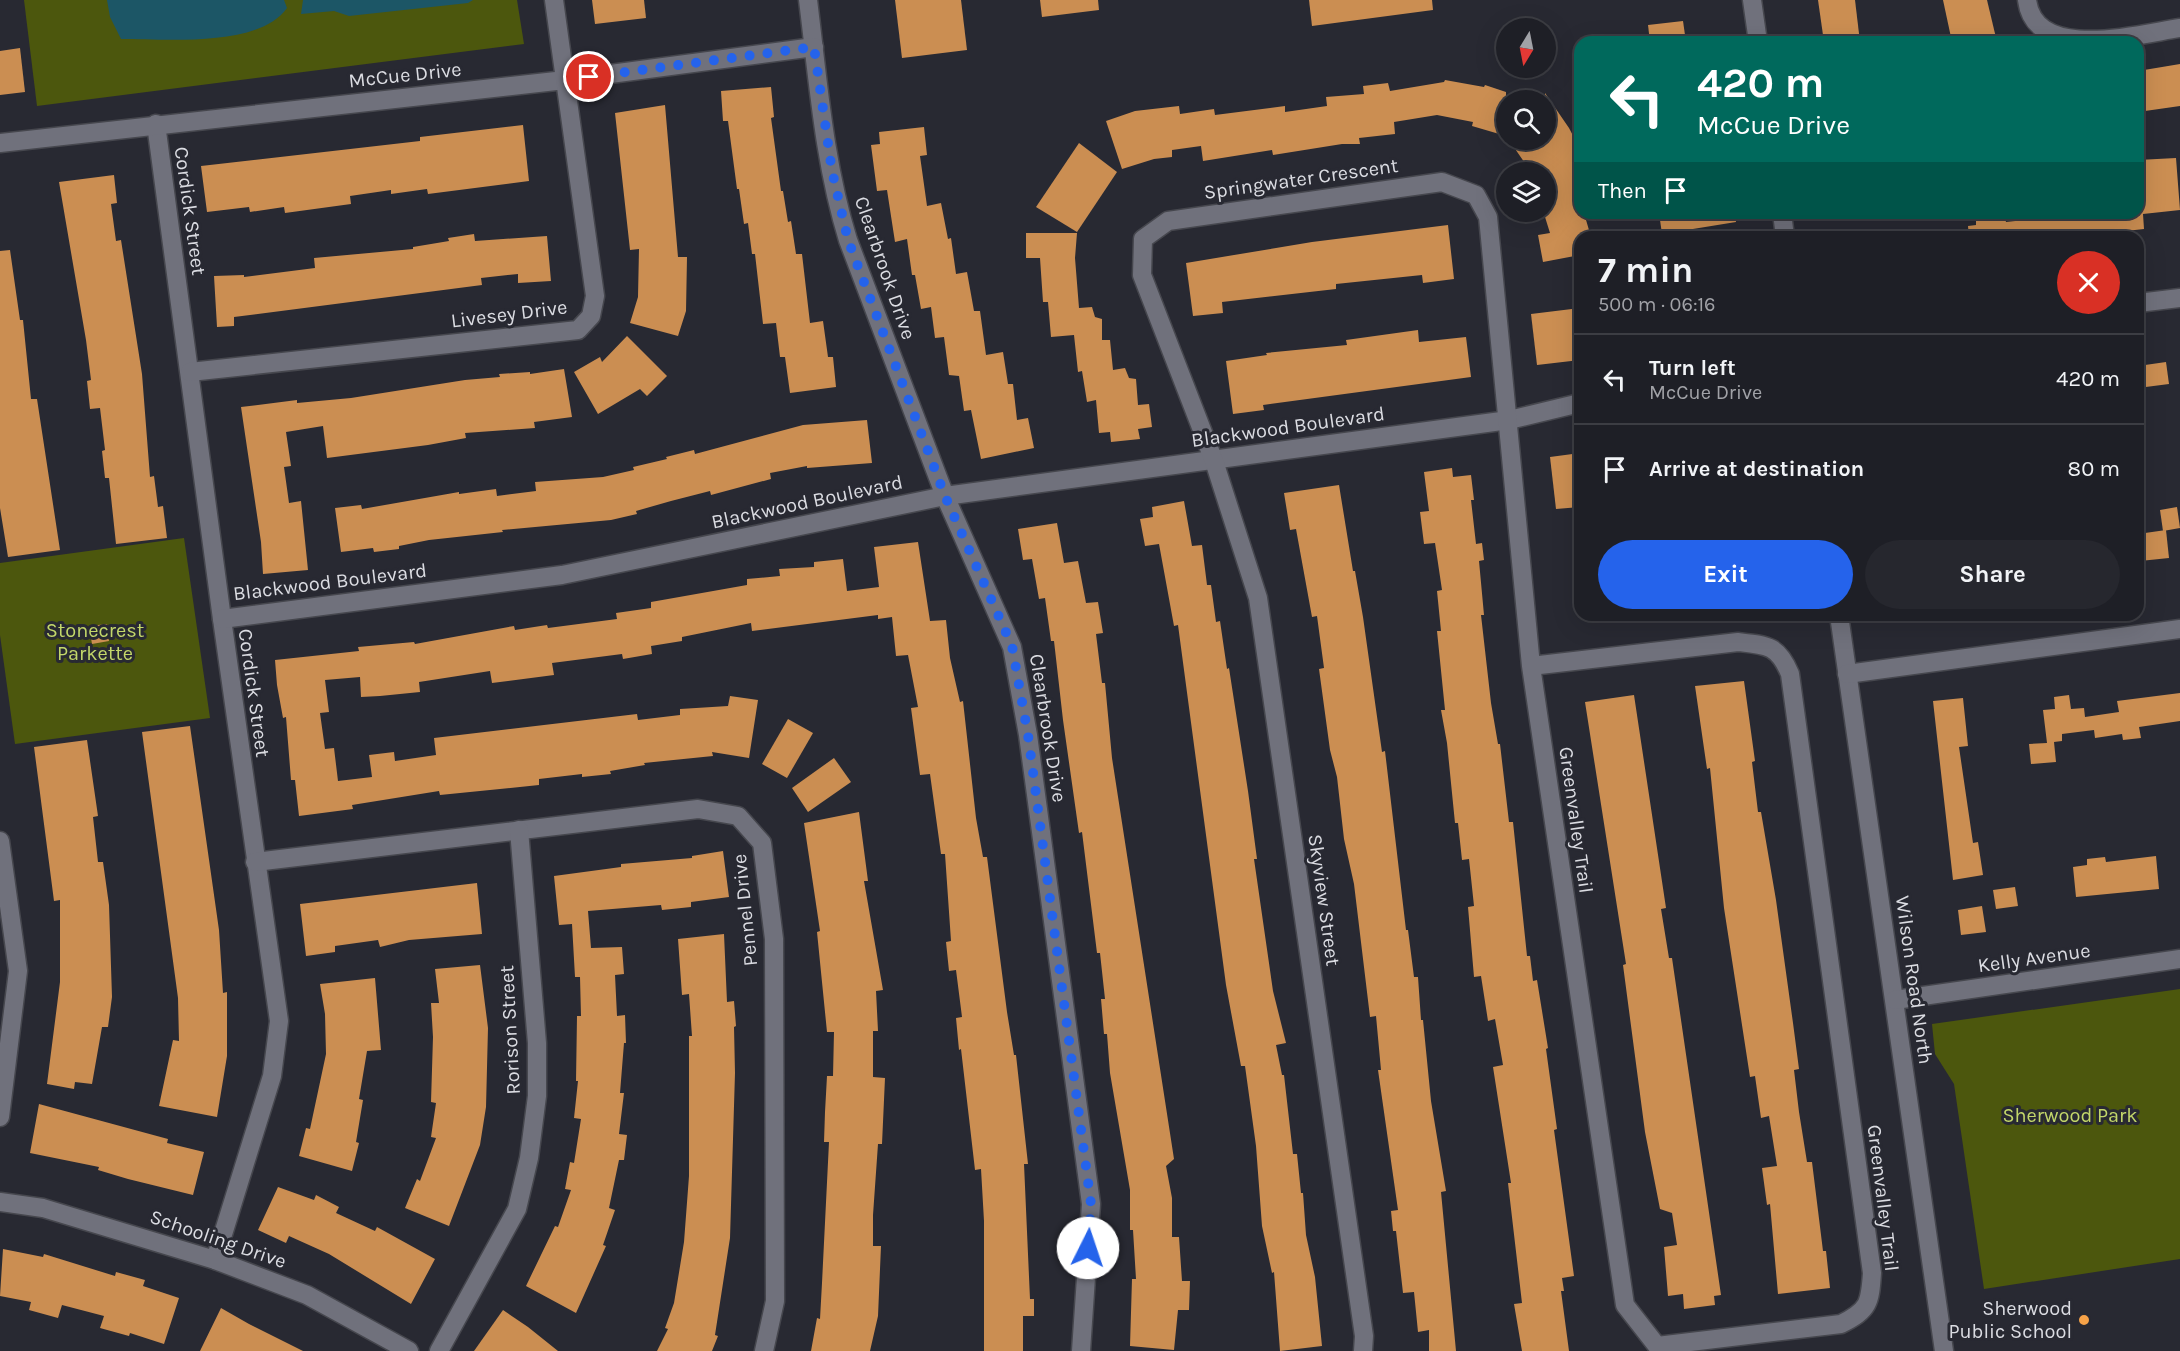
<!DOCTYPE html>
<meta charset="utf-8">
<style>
:root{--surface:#1e1f26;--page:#26272e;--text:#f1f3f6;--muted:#a1a2a7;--line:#3c3d43;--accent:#2563eb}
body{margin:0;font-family:Karla,sans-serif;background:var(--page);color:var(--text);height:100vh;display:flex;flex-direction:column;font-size:22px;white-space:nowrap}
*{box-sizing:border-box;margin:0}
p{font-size:20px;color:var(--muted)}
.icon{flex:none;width:33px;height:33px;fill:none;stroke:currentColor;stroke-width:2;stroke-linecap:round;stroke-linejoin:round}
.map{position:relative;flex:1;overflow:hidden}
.details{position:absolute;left:1574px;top:231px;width:570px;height:390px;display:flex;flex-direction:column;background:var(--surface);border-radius:18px;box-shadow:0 6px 24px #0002,0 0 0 2px var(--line)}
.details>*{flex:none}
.banner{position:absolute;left:1574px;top:36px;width:570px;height:183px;border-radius:18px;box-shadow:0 6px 24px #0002,0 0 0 2px var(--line);background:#00695c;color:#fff;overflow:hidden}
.needle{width:39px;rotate:190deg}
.fabs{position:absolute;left:1496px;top:18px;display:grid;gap:12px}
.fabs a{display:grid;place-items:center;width:60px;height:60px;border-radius:50%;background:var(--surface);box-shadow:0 6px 24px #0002,0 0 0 2px var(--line);font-size:30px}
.pin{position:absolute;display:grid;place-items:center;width:51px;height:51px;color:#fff;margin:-26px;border:3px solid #fff;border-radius:50%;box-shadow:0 2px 6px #0007}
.me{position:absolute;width:66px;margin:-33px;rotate:4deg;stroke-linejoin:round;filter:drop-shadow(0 0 4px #0008)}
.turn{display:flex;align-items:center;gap:21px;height:126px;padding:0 24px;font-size:27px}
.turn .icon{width:78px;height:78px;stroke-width:2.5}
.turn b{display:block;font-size:42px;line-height:51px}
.then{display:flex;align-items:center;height:57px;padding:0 24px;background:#0003;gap:12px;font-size:22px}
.round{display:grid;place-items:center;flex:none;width:63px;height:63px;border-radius:32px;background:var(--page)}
.headline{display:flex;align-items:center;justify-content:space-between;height:102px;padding:0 24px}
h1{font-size:36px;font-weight:700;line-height:45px}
.action{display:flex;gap:12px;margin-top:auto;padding:12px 24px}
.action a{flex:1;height:69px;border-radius:36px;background:var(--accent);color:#fff;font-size:24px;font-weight:700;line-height:69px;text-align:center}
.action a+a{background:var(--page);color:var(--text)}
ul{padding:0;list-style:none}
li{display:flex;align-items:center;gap:18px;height:90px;padding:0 24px;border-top:2px solid var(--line)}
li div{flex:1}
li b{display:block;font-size:22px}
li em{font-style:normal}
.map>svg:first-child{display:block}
.green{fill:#4c570d}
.water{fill:#1c5666}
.building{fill:#cb8e52}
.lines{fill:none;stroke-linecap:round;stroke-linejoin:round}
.minor-casing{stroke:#46474e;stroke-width:21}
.minor{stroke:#70717c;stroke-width:18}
.route{stroke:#2563eb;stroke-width:10;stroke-dasharray:0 18}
.poi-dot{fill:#f6a248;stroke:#282932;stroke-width:2}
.labels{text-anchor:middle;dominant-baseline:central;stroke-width:6;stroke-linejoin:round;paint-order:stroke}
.street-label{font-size:20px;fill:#dbdce2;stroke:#282932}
.park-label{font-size:20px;fill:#c3d76a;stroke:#282932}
.poi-label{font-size:20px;fill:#dbdce2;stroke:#282932;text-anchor:end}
</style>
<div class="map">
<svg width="2180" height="1351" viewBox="0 0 2180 1351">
<rect width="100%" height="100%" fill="#282932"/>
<g class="green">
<path d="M24,0H517L524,44L37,106Z"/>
<path d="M184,538L210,718L15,744L0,635V563Z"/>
<path d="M2180,989V1259L1984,1289L1954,1084L1935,1054L1932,1024Z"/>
</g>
<g class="water">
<path d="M107,0H284L287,8C259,48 166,39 121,39L110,17Z"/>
<path d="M303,0H473L468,3L349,16L334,11L301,14Z"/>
</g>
<g class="building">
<path d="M592,0H644L646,18L595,24Z"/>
<path d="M895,0H961L967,50L902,58Z"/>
<path d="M1040,0H1098L1099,10L1042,17Z"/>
<path d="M1309,0H1432L1433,10L1312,26Z"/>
<path d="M1818,0H1855L1860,42H1824Z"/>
<path d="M1943,0H1987L1997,42H1952Z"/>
<path d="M1683,21L1686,42H1650L1648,25Z"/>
<path d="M20,48L25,92L0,95V51Z"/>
<path d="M2180,64V106L2138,112V71Z"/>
<path d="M1445,80L1484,87L1485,85L1506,92V136L1472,126L1473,122L1437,115L1394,122L1395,134L1359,138L1360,144H1342L1273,155L1272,150L1203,161L1201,146L1172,150V157L1154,159L1122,169L1106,121L1135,111L1179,106L1180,114L1214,109L1215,115L1285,106V112L1327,106L1326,97L1364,94L1363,86L1388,83L1390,91L1444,82Z"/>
<path d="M771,87L774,117L771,118L781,191H783L788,222L791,221L796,254H802L810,323L823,321L828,357H833L836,387L790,393L785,357H780L776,323L763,324L755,254H752L748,223L744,224L739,189H737L728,121H723L721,91Z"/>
<path d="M1545,93L1569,128L1580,149V170L1572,174L1580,199V213H1584L1591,237H1580V255L1543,262L1538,235L1550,233L1545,217V172H1531L1509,140H1545Z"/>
<path d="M665,105L678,257H687L686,311L678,336L630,323L638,297L639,249L630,250L615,113Z"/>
<path d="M523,125L529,181L428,194L427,189L391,194V190L350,196L351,204L285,213L284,207L250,212L249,207L207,212L201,166L420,141V137Z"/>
<path d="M924,127L927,155L920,156L927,206L941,203L948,239L951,238L956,274L967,272L974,311H980L986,355L1003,352L1008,384H1013L1017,420L1028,418L1034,448L981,459L971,410L964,411L959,376L949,375L944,337L935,338L931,307L921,309L915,275H912L907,239L895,242L887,190L877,191L871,145L880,144L879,132Z"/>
<path d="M1079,143L1117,172L1077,232L1036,207Z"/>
<path d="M2176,158L2180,210L2143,214L2144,229L2072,237H1969L1968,226L1976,225V221L2005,218L2006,222L2087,213H2138V160Z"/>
<path d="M114,175L117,203L111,204L116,241L121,240L142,374L150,477L154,476L158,507L163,506L167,538L116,544L109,478H105L102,451L105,450L100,408L90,409L87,381L91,380L86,340L59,182Z"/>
<path d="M1659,213H1735L1736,222L1662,234Z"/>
<path d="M1448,225L1454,279L1423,283L1422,275L1336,284V289L1222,302L1223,313L1193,316L1186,263L1312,242Z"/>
<path d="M1026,233H1077L1075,258L1079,308L1092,307L1095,317L1102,319V340H1110L1113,370L1125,368L1129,378L1136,379L1138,405L1149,404L1152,427L1138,429L1140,439L1111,442L1110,432L1099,433L1096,400L1087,402L1082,371L1078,372L1074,335L1051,337L1048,302H1043L1040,258H1026Z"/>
<path d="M474,234L475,241L547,236L551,281L518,283V274L481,278L482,285L234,317V326L217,327L214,276L244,275V277L315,268L314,258L413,249V247L449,241L448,238Z"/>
<path d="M10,250L20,320H23L31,399H37L60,550L8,557L0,508V251Z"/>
<path d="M1580,308V360L1537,365L1531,314Z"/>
<path d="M1418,330L1419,342L1466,337L1471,377L1263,405L1264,410L1233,414L1226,361L1267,355L1266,353L1347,345L1346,340Z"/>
<path d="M627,336L667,376L647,396L640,389L598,414L574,372L600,357L602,362Z"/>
<path d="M2166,362L2169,384L2138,388V366Z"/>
<path d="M564,369L572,417L534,422L535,428L465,433L466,438L428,445L327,458L323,426L286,432L291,466L284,467L289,503L301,501L308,570L263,574L261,542L241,407L297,400V403L351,398L465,380L500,377L499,374L530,372V374Z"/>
<path d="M867,420L872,463L807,468V466L770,473L771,479L711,495L710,491L671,501L636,511L637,514L611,520L502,530L503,532L429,540L399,546V549L374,552L373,548L341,552L335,508L361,505L362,509L459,492V494L496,489L497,496L536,491L535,482L603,477L634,470L633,467L667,459L666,457L694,450L695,454L803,425Z"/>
<path d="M1580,453V507L1556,509L1550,457Z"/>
<path d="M1452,468L1453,477L1471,475L1474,500H1471L1476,544L1482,543L1484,560L1479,561L1484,615H1481L1491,703L1498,744H1500L1509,822H1513L1527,956H1530L1533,981L1537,980L1548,1048L1546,1049L1557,1129L1554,1130L1574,1276L1562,1278L1564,1291H1561L1569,1351H1522L1514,1304L1522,1303L1508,1183H1511L1493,1067L1503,1065L1495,1019L1488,1021L1481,976L1474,977L1468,907L1474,906L1469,859L1462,860L1458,823H1455L1447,743L1441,710H1445L1437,631H1441L1437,591L1442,590L1435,543L1424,544L1420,512L1429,511L1424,472Z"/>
<path d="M1339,485L1353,571H1355L1363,617L1382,752L1385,751L1406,930H1408L1414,977H1418L1421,1020H1423L1431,1101L1446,1191L1441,1192L1456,1351H1429V1330L1418,1332L1414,1292L1403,1293L1396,1231H1393L1391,1211L1398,1210L1378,1070H1381L1376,1016L1370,1017L1354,884L1344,839L1337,777L1330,750L1319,669L1324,668L1317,616L1312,617L1296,529L1290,530L1284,493Z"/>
<path d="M1184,501L1192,546L1202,545L1207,585H1211L1216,622L1220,621L1227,669L1229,668L1248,791L1257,859H1254L1273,991L1286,1043L1276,1045L1282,1075H1284L1293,1154H1297L1301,1193H1303L1306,1235L1315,1277L1322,1346L1280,1351L1274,1272L1272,1273L1262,1226L1256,1146L1245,1066H1241L1226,985L1178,625L1174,626L1159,544L1145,546L1140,519L1153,517L1152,507Z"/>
<path d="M2177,507L2180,528L2163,531L2160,510Z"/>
<path d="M1057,523L1064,563L1078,561L1086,603L1098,602L1103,633L1096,634L1102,683H1105L1112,758L1174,1159L1166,1166L1172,1198V1237H1179L1182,1281H1190L1189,1310H1178L1174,1350L1130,1346L1132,1279H1136L1133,1230H1130V1190L1110,1073L1107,1034H1104L1101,999H1105L1100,953H1097L1082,832L1079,833L1063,720L1054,641H1051L1045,598L1039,599L1032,559L1023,560L1018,529Z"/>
<path d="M2166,530L2169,558L2140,561L2138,534Z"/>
<path d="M918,542L930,621L946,620L950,658L960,702L963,701L976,818L983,857H987L1007,1012L1014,1055H1016L1028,1164H1024L1030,1299H1034V1316H1023V1351H984V1221L981,1169L975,1170L961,1049L959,1050L956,1018L962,1017L956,970L949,971L946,942L951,941L945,854H941L930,774L920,775L911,708L918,707L908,655L896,656L892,617L878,619V615L752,631L751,623L682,637V641L651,646L652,654L623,659L622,654L552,663L554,675L492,683L490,671L419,682L420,692L380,696L361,697L360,677L325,680L329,712L320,713L325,749L334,748L338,781L372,777L369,755L394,752L395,761L436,755L434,738L637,714L638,720L680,715V709L728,706L730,696L758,700L749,758L712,752L713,756L644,763L645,765L610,771L611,774L582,777V774L539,779V785L440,795L439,791L352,805L353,809L299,816L295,780H291L286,717L283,718L277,685L275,660L359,651L358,647L414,642L415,644L514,626L515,630L547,625L548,628L617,619L616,613L651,608V602L747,585V579L780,576L779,569L814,567V562L843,559L847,591L879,587L874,547Z"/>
<path d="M107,624L109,641L92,644L89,626Z"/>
<path d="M1744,681L1755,761L1752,762L1758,812H1761L1776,900L1793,1023L1799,1069L1794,1070L1799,1112L1807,1162H1812L1823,1251H1826L1830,1288L1778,1294L1770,1204L1767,1205L1762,1168L1777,1166L1769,1116L1761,1118L1755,1076L1750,1077L1724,908L1710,768L1707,769L1695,686Z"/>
<path d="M2180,693V721L2139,727L2141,738L2123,740L2122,734L2095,738L2094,730L2062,734V741L2054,742L2056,762L2031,764L2029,744L2047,743L2043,710L2055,709L2054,697L2069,695L2071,709L2084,708L2085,717L2119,712L2117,701Z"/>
<path d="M1634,695L1666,908L1661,909L1669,958H1672L1721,1295L1714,1296L1715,1305L1684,1309L1683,1294L1668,1296L1664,1247L1677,1245L1672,1213L1660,1209L1645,1132L1623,965L1626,964L1585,702Z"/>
<path d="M1963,698L1968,746L1959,747L1973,843L1978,842L1983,875L1953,880L1933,701Z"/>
<path d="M788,719L813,733L787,778L762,764Z"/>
<path d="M190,726L219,930L223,993L227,992V1056L217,1117L159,1106L173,1040L179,1041L178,998L142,732Z"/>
<path d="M87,740L98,816L93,817L98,862H103L109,905L112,997L108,1027H102L92,1084L75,1082L74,1089L47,1084L60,982V900L54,901L34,747Z"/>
<path d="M834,758L851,782L808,812L792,788Z"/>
<path d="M859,812L868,881H864L883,990L876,991L878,1031H873V1077L885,1078L882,1144H878L873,1215V1246H881L878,1316L870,1351H811L817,1318L820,1319L822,1283L829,1142H824L825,1112L827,1076H833L834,1032H827L817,932L820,931L804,823Z"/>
<path d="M723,851L729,897L691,902V907L662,910L661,905L588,911L591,948L622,947L624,974L615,975L617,1016L625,1015L626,1043H624L620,1093H624L619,1134L627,1135L624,1160H619L609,1208L615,1210L603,1245L606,1246L576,1313L526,1286L555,1226L558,1227L571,1190L565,1189L570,1162L574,1163L581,1119L574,1118L578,1081H576L577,1016H581L580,977H575L572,924L559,925L554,876L621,867V864L692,858V856Z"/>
<path d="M2156,856L2159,889L2076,897L2073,867L2087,865V859L2105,857L2106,862Z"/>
<path d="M477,883L482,934L409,940L380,947L378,940L335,946V952L306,956L300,904Z"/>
<path d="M2015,887L2018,906L1996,909L1993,890Z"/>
<path d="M1982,906L1986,932L1961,935L1958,910Z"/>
<path d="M724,934L727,1002L734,1001L736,1026L734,1027L735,1073L730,1238L715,1335L718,1336L712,1351H657L668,1329L665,1328L674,1303L684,1242L689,1176V1036H692L689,994L682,995L678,939Z"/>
<path d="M480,965L488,1028L486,1107L480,1145L449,1226L405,1208L417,1179L420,1181L436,1138L431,1137L436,1103L431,1102L433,1037L431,1003H439L435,969Z"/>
<path d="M375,978L381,1050L367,1051L359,1099L363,1100L356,1142L359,1143L352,1171L299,1156L306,1128L310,1129L326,1054L325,1014L320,984Z"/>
<path d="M39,1104L168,1139L167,1143L204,1152L193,1195L128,1179L98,1170L99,1167L30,1153Z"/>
<path d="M278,1187L314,1200L316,1195L339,1207L336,1213L375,1231L377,1227L435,1259L411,1304L329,1254L289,1236L286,1243L258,1230Z"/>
<path d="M3,1249L43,1257L44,1254L115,1276L116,1272L145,1280L143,1286L179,1298L164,1344L130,1333L129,1336L100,1328L104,1316L62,1305L58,1318L29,1310L31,1302L0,1296Z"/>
<path d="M221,1308L249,1324L303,1351H200Z"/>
<path d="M503,1310L528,1327L558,1351H474Z"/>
</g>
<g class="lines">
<defs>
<g id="minor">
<path d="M808,0C818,80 824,163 848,240L945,496L1012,647L1028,735L1091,1204L1081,1351"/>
<path d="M1752,0L1758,42"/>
<path d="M2027,0C2035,63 2139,34 2180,28"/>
<path d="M156,124L222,619L279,1021L272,1076L215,1260"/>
<path d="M0,143L565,80L814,47"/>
<path d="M1782,213L1785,237"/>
<path d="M2138,303L2180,298"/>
<path d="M190,372L578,330L591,316L595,296L554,0"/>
<path d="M1839,615L1944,1351"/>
<path d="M222,619L562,575L945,496L1509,420L1580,403"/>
<path d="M1847,674L2180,629"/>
<path d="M0,841L18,971L0,1117"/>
<path d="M255,862L698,809L738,816L762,843L774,939L775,1301L764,1351"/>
<path d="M1895,1000L2180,959"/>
<path d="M0,1202L43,1208L215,1260L307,1295L409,1351"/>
<path d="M439,1351L517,1209L529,1158L537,1096V1043L519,830"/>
<path d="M1363,1351L1364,1336L1258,598L1214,461L1142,275L1143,239L1168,221L1442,182L1476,195L1488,217L1531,666L1625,1305L1657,1346L1841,1324C1869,1310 1870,1303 1872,1273L1790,674C1778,645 1767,645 1738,642L1531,666"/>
</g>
</defs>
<use href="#minor" class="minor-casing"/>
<use href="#minor" class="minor"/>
</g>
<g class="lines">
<path class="route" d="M589,77L814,47L832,171L848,240L945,496L1012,646L1028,735L1091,1204L1088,1248"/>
</g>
<circle class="poi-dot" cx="2084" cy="1320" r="6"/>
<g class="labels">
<g class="street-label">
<text transform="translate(405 75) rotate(-6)">McCue Drive</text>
<text transform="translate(1301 179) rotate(-8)">Springwater Crescent</text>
<text transform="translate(190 211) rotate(82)">Cordick Street</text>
<text transform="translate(885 268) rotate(71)">Clearbrook Drive</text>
<text transform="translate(509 314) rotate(-7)">Livesey Drive</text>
<text transform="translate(1288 427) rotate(-8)">Blackwood Boulevard</text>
<text transform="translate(807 502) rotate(-12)">Blackwood Boulevard</text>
<text transform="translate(330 582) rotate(-7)">Blackwood Boulevard</text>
<text transform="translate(254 693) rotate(82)">Cordick Street</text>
<text transform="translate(1048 728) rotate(81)">Clearbrook Drive</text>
<text transform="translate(1576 820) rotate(82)">Greenvalley Trail</text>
<text transform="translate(1324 900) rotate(82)">Skyview Street</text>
<text transform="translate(745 910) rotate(-96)">Pennel Drive</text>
<text transform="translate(2034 958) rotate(-8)">Kelly Avenue</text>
<text transform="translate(1914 980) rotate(82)">Wilson Road North</text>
<text transform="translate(510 1030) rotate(-93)">Rorison Street</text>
<text transform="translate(1883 1198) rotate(83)">Greenvalley Trail</text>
<text transform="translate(218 1239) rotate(19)">Schooling Drive</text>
</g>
<g class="park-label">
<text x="95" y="630">Stonecrest<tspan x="95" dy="23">Parkette</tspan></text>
<text x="2070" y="1115">Sherwood Park</text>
</g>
<g class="poi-label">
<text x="2072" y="1308">Sherwood<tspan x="2072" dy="23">Public School</tspan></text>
</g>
</g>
</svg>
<div class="fabs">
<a><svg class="needle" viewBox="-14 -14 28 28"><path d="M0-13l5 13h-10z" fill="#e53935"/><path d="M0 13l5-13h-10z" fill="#a1a2a7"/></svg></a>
<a><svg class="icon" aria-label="search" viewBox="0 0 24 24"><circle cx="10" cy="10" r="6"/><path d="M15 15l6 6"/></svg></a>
<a><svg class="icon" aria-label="layers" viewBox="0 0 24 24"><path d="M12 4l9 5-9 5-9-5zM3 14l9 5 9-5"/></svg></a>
</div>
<div class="pin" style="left:589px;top:77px;background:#d93025"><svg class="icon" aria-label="arrive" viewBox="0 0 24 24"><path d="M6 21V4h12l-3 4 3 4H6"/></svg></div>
<svg class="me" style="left:1088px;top:1248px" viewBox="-20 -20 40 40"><circle r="19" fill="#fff"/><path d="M0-13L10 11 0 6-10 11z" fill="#2563eb"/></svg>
<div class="banner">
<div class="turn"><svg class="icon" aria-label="left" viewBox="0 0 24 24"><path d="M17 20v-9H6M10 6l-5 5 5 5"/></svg><div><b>420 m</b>McCue Drive</div></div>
<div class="then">Then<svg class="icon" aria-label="arrive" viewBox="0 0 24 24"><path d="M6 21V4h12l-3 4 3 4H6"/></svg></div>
</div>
<section class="details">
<div class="headline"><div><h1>7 min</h1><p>500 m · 06:16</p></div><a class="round" style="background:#d93025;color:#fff"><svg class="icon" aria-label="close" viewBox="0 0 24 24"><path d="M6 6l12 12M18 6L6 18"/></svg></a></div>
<ul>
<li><svg class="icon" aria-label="left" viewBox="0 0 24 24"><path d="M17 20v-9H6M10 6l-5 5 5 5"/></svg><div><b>Turn left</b><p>McCue Drive</p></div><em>420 m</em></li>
<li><svg class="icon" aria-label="arrive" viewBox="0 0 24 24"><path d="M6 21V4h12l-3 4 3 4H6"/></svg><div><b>Arrive at destination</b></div><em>80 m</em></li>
</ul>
<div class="action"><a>Exit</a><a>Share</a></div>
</section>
</div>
